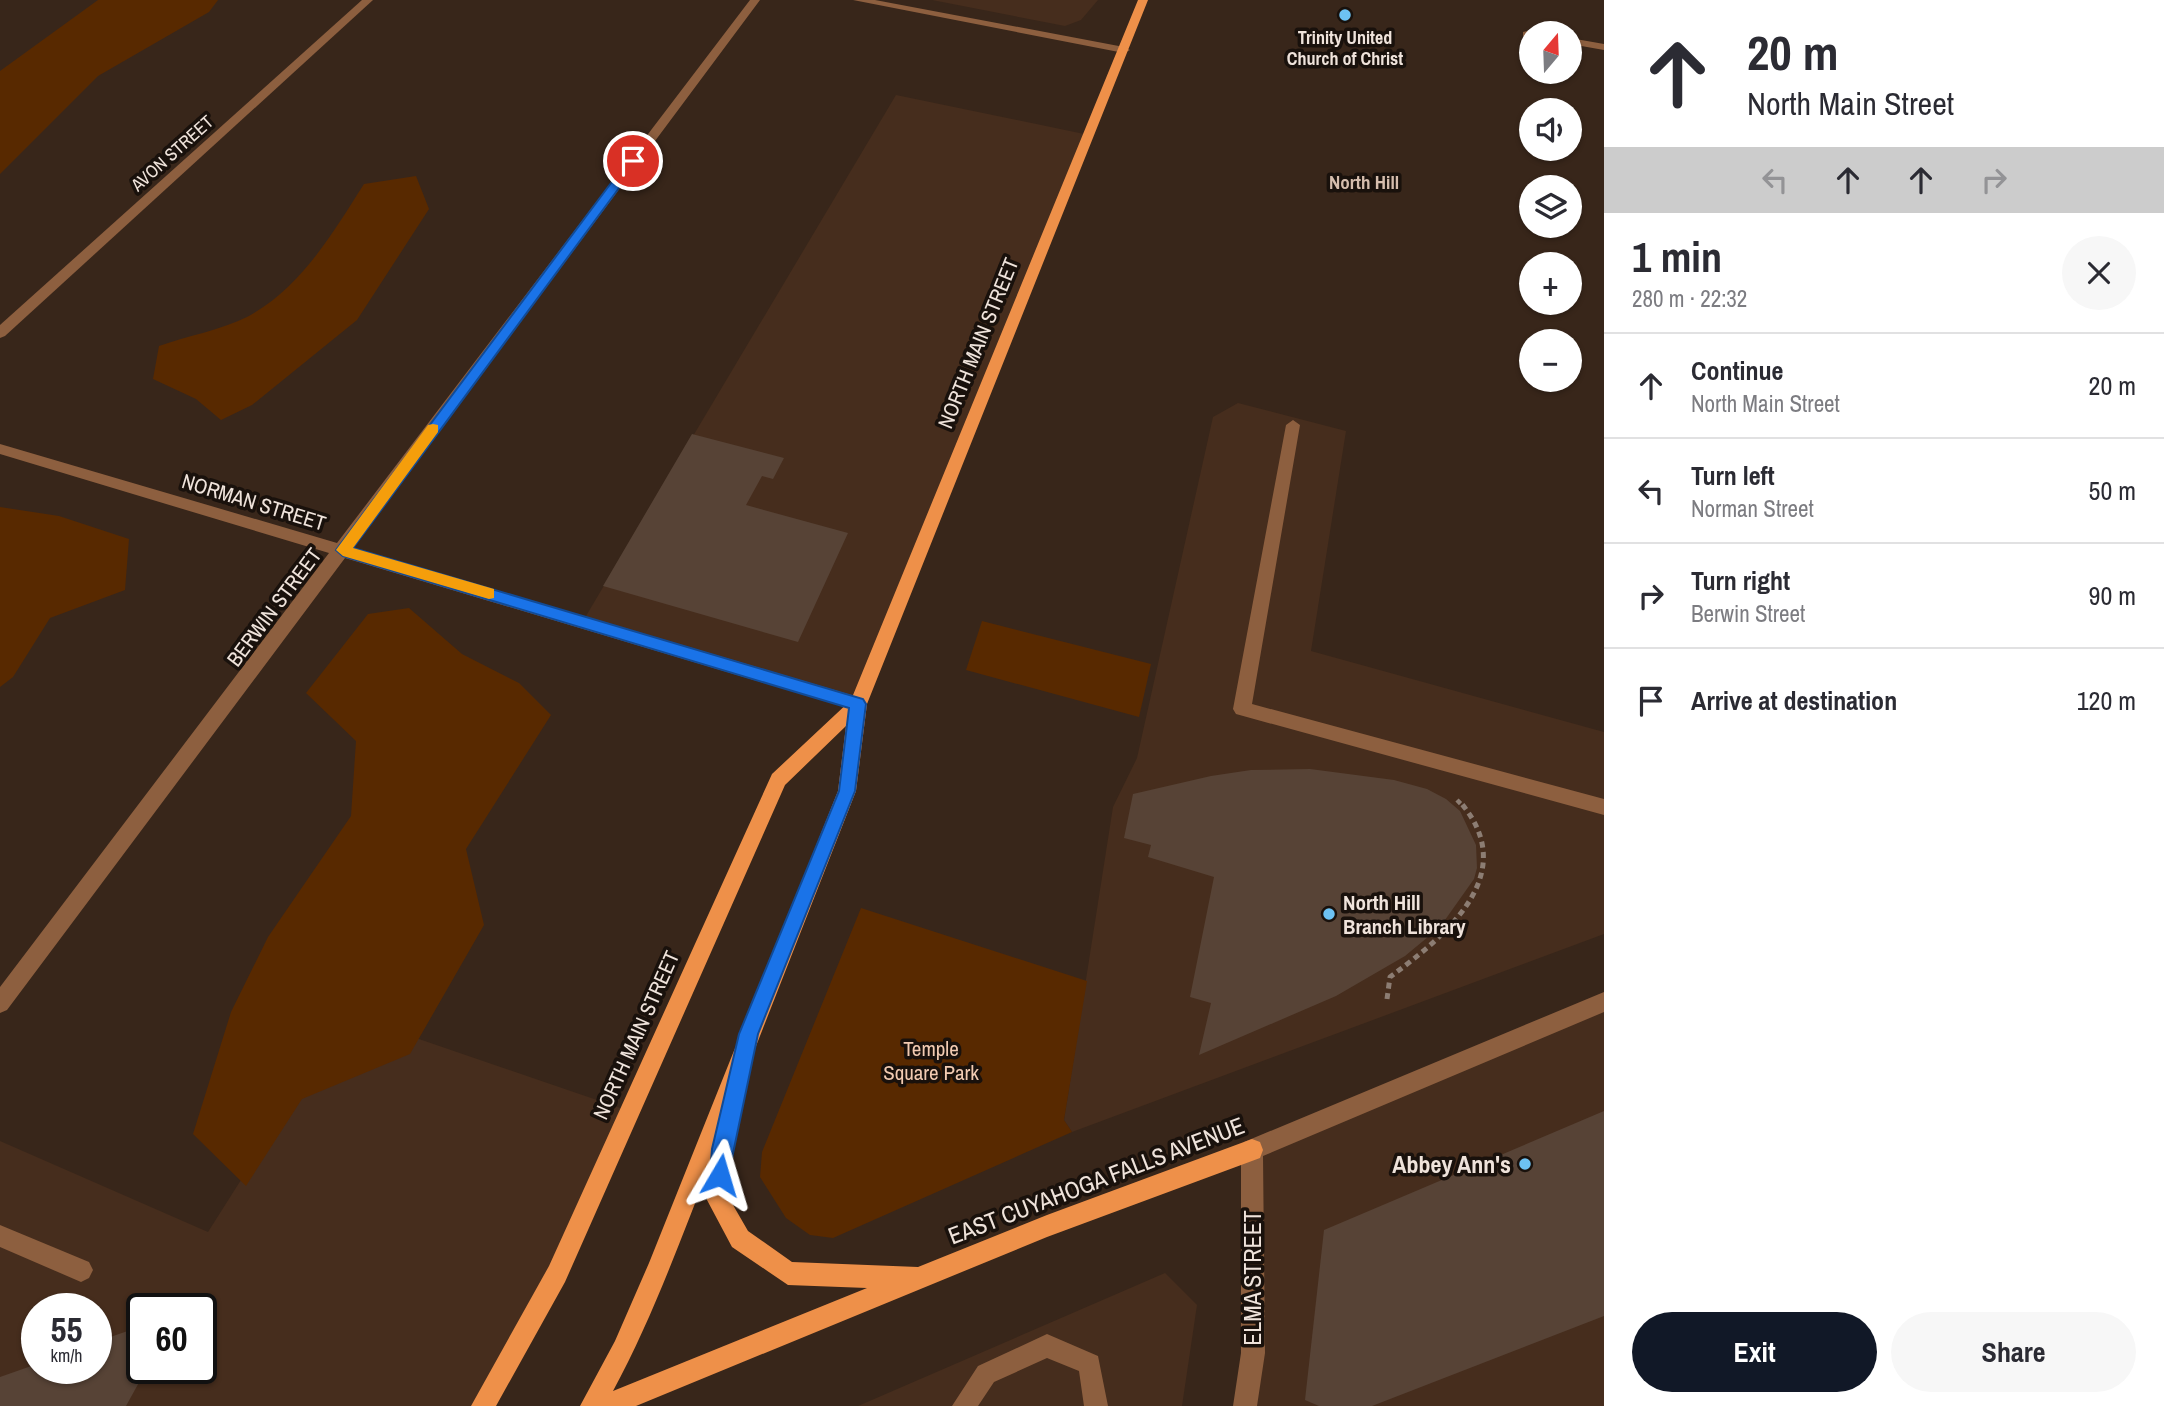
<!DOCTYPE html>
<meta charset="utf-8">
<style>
:root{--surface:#fff;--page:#f7f7f7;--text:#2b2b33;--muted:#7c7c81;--line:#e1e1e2;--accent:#111827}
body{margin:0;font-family:"Archivo Narrow",sans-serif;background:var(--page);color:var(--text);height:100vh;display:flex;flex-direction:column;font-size:26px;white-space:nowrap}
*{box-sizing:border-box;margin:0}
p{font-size:23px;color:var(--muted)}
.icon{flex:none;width:38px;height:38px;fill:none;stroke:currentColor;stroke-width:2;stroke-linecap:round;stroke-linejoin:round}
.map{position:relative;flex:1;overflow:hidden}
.drawer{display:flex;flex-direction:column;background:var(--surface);width:560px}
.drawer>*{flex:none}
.top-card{background:#fff;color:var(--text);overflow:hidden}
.needle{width:46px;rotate:19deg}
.fabs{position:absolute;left:1519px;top:21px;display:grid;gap:14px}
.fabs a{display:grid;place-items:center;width:63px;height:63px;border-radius:50%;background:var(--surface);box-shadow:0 2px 5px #0004;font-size:35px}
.speed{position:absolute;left:21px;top:1293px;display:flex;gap:14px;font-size:35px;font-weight:700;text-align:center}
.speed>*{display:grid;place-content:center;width:91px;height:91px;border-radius:50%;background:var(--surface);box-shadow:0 2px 5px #0004;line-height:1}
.speed small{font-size:18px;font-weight:400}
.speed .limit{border:4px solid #111;border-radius:10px;background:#fff;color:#111}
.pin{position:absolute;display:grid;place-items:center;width:60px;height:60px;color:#fff;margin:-30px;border:4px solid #fff;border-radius:50%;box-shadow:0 2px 7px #0007}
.me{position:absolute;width:77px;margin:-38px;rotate:7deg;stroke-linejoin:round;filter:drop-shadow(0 0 5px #0008)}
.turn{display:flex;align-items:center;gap:24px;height:147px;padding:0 28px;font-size:32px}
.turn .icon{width:91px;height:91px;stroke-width:2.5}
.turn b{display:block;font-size:49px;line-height:60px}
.lanes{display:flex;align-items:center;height:66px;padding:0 28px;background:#0003;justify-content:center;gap:35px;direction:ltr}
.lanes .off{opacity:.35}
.round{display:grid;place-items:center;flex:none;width:74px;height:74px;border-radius:37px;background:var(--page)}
.summary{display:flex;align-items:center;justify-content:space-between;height:119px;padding:0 28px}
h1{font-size:42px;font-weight:800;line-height:52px}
.cta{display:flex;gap:14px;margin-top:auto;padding:14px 28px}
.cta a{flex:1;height:80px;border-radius:42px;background:var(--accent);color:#fff;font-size:28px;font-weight:800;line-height:80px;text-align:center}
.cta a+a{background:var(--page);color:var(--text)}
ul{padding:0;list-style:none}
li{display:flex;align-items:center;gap:21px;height:105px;padding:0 28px;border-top:2px solid var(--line)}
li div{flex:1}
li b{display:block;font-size:26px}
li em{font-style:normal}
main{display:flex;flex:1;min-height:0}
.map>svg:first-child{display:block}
.built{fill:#462d1d;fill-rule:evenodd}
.green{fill:#582900}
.building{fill:#574336}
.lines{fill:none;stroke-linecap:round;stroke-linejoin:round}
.path-far1{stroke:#8c7d73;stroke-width:4.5;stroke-dasharray:5 3.5;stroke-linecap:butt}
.path{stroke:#8c7d73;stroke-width:5;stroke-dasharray:6 4.5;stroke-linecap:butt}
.minor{fill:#8d5f3f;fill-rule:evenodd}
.major{fill:#ee9049;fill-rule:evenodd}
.route{fill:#1a73e8;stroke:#114b97;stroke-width:2}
.slow{fill:#f59e0b}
.poi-dot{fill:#6dc2f3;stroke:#19110c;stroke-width:2.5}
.labels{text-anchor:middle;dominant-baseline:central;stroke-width:7;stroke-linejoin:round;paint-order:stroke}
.far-poi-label{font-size:18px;font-weight:bold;fill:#efe3db;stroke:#19110c}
.far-street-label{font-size:18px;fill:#efe3db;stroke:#19110c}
.far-neighbourhood-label{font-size:19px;font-weight:bold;fill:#d5bdad;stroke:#19110c}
.street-label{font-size:21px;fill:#efe3db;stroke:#19110c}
.poi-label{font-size:21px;font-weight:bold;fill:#efe3db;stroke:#19110c;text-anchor:start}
.park-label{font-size:21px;fill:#f2cbb2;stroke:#19110c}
.near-poi-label{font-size:24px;font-weight:bold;fill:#efe3db;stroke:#19110c;text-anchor:end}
.near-street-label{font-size:24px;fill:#efe3db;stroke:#19110c}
</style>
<main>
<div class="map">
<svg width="1604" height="1406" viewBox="0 0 1604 1406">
<rect width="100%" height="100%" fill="#38261a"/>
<g class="built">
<path d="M932,0H1098L1081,20L1065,26Z"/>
<path d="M896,95L1089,135L858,704L583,621Z"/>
<path d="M1238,403L1346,431L1311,651L1604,732V934L1072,1132L1064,1120L1113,807L1137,758L1213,417Z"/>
<path d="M1604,1003V1406H1246L1252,1150Z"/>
<path d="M346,1014L629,1111L483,1406H0V1141L208,1232ZM37,1309H96V1368H37ZM142,1309H201V1368H142Z"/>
<path d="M1165,1273L1197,1305L1182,1406H858Z"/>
</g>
<g class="green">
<path d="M98,0H218L209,12L98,76L0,174V71Z"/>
<path d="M416,176L429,209L357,320L252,405L221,420L196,399L153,379L159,346C187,336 221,330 247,317C301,288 332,234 364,184Z"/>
<path d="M0,507L59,516L129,539L125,590L50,618L13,677L0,687Z"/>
<path d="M409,608L462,654L519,683L551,715L466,849L484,925L410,1054L302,1099L246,1186L193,1134L231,1012L268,937L351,816L356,741L306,693L368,614Z"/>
<path d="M982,621L1151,664L1139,717L966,670Z"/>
<path d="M861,908L1087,981L1064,1120L1072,1132L833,1238L810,1235L786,1218L760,1177L762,1152Z"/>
</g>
<g class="building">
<path d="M692,434L784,458L773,479L762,476L746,505L848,533L798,642L603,586Z"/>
<path d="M1310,769L1394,780L1427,789L1446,799L1460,811L1476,845L1477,868L1474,879L1440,927L1405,956L1336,996L1199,1055L1211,1003L1190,997L1214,877L1148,857L1151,845L1124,838L1133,794L1211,776L1251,770Z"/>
<path d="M1604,1111V1316L1372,1406H1319L1305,1400L1324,1230Z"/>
<path d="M142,1326V1368H147L126,1406H0V1377L37,1364V1368H96V1342Z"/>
</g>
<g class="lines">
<path class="path-far1" d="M1457,800L1462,805"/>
<path class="path" d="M1387,999L1390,977C1445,936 1522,875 1461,803"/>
<g class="minor">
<path d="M362,0H373L5,336L0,338V325Z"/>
<path d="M750,0H760L352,548L858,697L864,699L867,704L864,709L858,711L345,558L7,1010L0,1013V987L329,553L0,454V444L337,543Z"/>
<path d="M853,0H875L1124,47L1130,50L1124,53Z"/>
<path d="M1527,31L1535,33H1531V38L1523,36V32Z"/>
<path d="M1570,38L1604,44V50L1570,44Z"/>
<path d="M1293,420L1300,425L1252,704L1604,799V815L1236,714L1233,709L1286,425Z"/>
<path d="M1604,992V1012L1263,1156L1265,1353L1257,1406H1233L1241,1353V1150L1244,1142Z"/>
<path d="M0,1225L89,1262L93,1270L89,1278L81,1282L0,1247Z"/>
<path d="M1047,1334L1098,1356L1108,1406H1084L1079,1371L1047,1358L994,1382L978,1406H952L978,1366Z"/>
</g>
<path class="major" d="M1138,0H1148L867,704L856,791L738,1092L744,1101L733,1149L729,1198L748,1231L792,1262L918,1267L1047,1215L1252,1139L1260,1142L1263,1150L1260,1158L1047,1237L636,1406H580L615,1341L649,1263L838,791L846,726L785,785L565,1282L496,1406H471L549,1266L772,774L851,700ZM710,1165L707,1200L732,1247L788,1285L867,1288L613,1391C652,1319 680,1241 710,1165Z"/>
</g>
<path class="route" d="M629,159L639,161L353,548L863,699L866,704L855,791L758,1034L727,1182L720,1185L712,1182L710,1175L712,1149L739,1034L839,791L849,708L343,556L336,550Z"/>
<path class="slow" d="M433,424L438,425V432L353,548L494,589V598L489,599L343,556L336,550L428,425Z"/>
<g class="poi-dot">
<circle cx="1345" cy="15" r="7"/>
<circle cx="1329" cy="914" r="7"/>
<circle cx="1525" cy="1164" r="7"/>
</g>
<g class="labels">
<g class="far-poi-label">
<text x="1345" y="37">Trinity United<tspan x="1345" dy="21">Church of Christ</tspan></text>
</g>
<g class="far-street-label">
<text transform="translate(172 153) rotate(-42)">AVON STREET</text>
</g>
<g class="far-neighbourhood-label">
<text x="1364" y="182">North Hill</text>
</g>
<g class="street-label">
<text transform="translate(978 343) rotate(-68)">NORTH MAIN STREET</text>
<text transform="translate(254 502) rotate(17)">NORMAN STREET</text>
<text transform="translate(274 607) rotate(-53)">BERWIN STREET</text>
<text transform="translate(636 1035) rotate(-66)">NORTH MAIN STREET</text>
</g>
<g class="poi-label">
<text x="1343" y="902">North Hill<tspan x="1343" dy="24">Branch Library</tspan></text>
</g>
<g class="park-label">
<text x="931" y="1048">Temple<tspan x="931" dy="24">Square Park</tspan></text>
</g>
<g class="near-poi-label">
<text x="1511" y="1164">Abbey Ann's</text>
</g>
<g class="near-street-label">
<text transform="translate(1096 1180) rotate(-21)">EAST CUYAHOGA FALLS AVENUE</text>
<text transform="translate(1252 1278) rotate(-90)">ELMA STREET</text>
</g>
</g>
</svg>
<div class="fabs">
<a><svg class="needle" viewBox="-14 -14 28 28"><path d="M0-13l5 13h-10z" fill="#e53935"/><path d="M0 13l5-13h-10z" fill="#7c7c81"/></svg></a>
<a><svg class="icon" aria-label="sound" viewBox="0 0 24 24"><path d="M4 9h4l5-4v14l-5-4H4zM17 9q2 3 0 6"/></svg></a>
<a><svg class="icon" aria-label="layers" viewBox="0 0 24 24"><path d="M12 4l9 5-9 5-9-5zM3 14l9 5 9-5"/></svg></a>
<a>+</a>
<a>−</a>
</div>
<div class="speed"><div>55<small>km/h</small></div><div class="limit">60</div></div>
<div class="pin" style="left:633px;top:161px;background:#d93025"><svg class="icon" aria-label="arrive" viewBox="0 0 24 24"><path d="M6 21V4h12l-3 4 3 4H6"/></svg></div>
<svg class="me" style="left:720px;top:1175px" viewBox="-20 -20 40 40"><path d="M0-17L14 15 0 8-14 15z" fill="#1a73e8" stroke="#fff" stroke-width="4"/></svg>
</div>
<section class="drawer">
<div class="top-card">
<div class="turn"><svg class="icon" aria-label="ahead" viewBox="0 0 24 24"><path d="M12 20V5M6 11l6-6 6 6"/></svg><div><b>20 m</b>North Main Street</div></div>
<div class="lanes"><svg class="icon off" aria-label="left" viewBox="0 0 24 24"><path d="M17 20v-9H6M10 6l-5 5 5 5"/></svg><svg class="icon" aria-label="ahead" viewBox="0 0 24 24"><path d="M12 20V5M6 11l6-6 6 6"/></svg><svg class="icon" aria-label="ahead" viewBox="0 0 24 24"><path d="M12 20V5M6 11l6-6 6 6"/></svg><svg class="icon off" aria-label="right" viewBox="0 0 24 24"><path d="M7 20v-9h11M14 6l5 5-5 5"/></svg></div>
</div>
<div class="summary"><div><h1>1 min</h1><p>280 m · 22:32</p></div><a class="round"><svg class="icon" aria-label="close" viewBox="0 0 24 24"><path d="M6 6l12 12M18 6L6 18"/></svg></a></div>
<ul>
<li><svg class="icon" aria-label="ahead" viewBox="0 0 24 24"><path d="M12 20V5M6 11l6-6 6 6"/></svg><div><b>Continue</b><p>North Main Street</p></div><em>20 m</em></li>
<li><svg class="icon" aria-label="left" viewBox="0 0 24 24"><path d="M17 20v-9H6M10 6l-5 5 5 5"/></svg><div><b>Turn left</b><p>Norman Street</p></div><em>50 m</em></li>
<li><svg class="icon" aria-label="right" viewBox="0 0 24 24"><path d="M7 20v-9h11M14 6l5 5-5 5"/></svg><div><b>Turn right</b><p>Berwin Street</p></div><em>90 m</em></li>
<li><svg class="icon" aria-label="arrive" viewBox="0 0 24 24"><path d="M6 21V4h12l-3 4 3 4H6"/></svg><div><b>Arrive at destination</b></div><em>120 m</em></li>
</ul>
<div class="cta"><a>Exit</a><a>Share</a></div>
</section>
</main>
